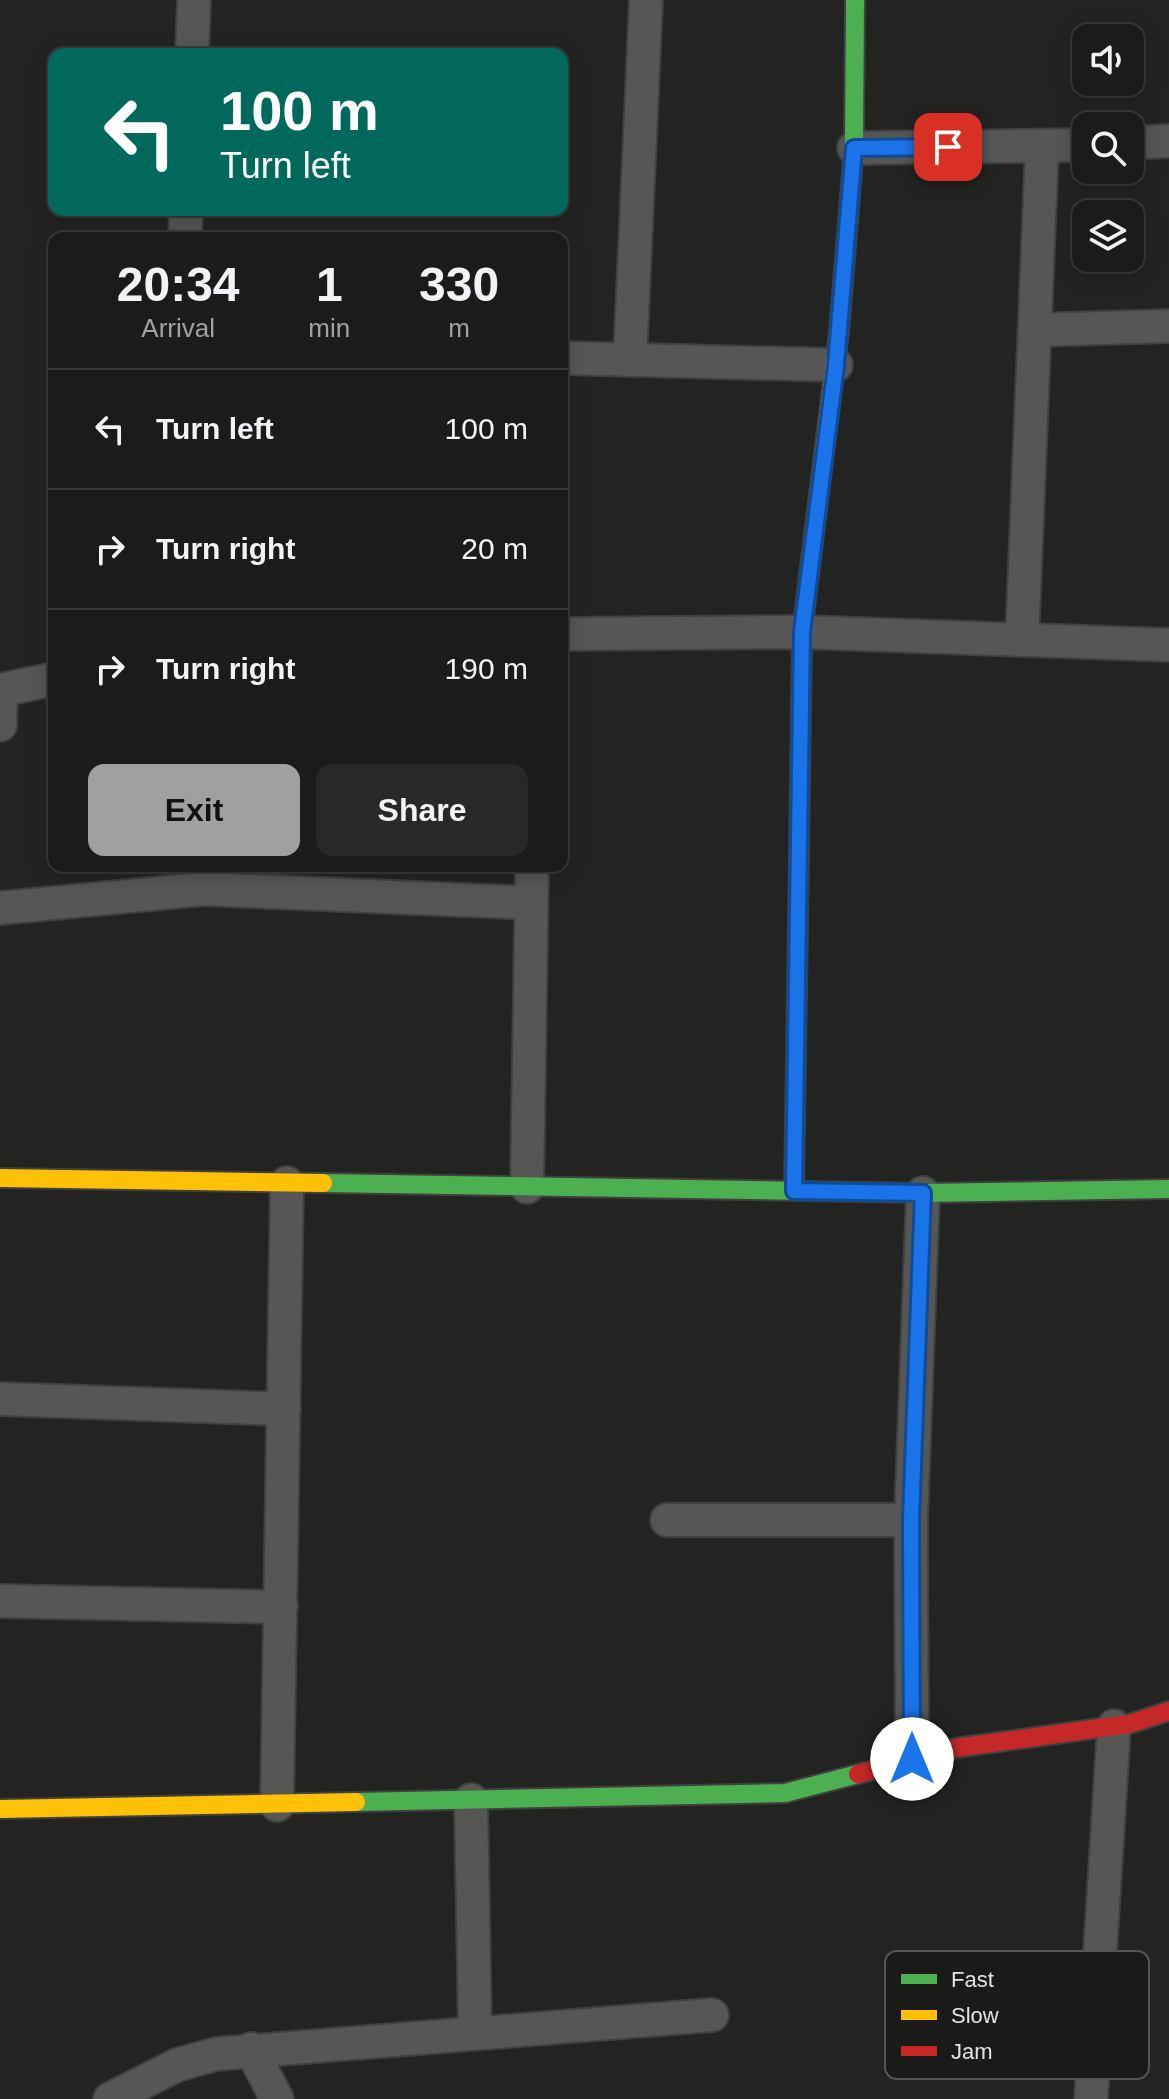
<!DOCTYPE html>
<style>
:root{--surface:#1a1b1a;--page:#272827;--text:#f1f3f6;--muted:#9fa1a2;--line:#383939;--accent:#a0a19f}
body{margin:0;font-family:Arial,sans-serif;background:var(--page);color:var(--text);height:100vh;display:flex;flex-direction:column;font-size:30px;white-space:nowrap}
*{box-sizing:border-box;margin:0}
p{font-size:26px;color:var(--muted)}
.icon{flex:none;width:44px;height:44px;fill:none;stroke:currentColor;stroke-width:2;stroke-linecap:round;stroke-linejoin:round}
.map{position:relative;flex:1;overflow:hidden}
.drawer{position:absolute;left:48px;top:232px;width:520px;height:640px;display:flex;flex-direction:column;background:var(--surface);border-radius:16px;box-shadow:0 4px 20px #0003,0 0 0 2px var(--line)}
.drawer>*{flex:none}
.hud{position:absolute;left:48px;top:48px;width:520px;height:168px;border-radius:16px;box-shadow:0 4px 20px #0003,0 0 0 2px var(--line);background:#00695c;color:#fff;overflow:hidden}
.fabs{position:absolute;left:1072px;top:24px;display:grid;gap:16px}
.fabs a{display:grid;place-items:center;width:72px;height:72px;border-radius:16px;background:var(--surface);box-shadow:0 4px 20px #0003,0 0 0 2px var(--line);font-size:40px}
.pin{position:absolute;display:grid;place-items:center;width:68px;height:68px;color:#fff;margin:-34px;border-radius:16px;box-shadow:0 4px 12px #0006}
.me{position:absolute;width:88px;margin:-44px;rotate:0deg;stroke-linejoin:round;filter:drop-shadow(0 0 6px #0008)}
.turn{display:flex;align-items:center;gap:28px;height:168px;padding:0 40px;font-size:36px}
.turn .icon{width:104px;height:104px;stroke-width:2.5}
.turn b{display:block;font-size:56px;line-height:68px}
.eta{display:flex;justify-content:space-evenly;align-items:center;height:136px;text-align:center}
.eta b{font-size:48px;font-weight:700;line-height:56px}
.action{display:flex;gap:16px;margin-top:auto;padding:16px 40px}
.action a{flex:1;height:92px;border-radius:16px;background:var(--accent);color:#111;font-size:32px;font-weight:700;line-height:92px;text-align:center}
.action a+a{background:var(--page);color:var(--text)}
ul{padding:0;list-style:none}
li{display:flex;align-items:center;gap:24px;height:120px;padding:0 40px;border-top:2px solid var(--line)}
li div{flex:1}
li b{display:block;font-size:30px}
li em{font-style:normal}
.map>svg:first-child{display:block}
.lines{fill:none;stroke-linecap:round;stroke-linejoin:round}
.street-casing{stroke:#3f403f;stroke-width:36}
.fast-casing{stroke:#3f403f;stroke-width:22}
.slow-casing{stroke:#3f403f;stroke-width:22}
.jam-casing{stroke:#3f403f;stroke-width:22}
.street{stroke:#565755;stroke-width:32}
.fast{stroke:#4caf50;stroke-width:18}
.slow{stroke:#ffc107;stroke-width:18}
.jam{stroke:#c62828;stroke-width:18}
.route-casing{stroke:#114b97;stroke-width:20}
.route{stroke:#1a73e8;stroke-width:14}
.key{fill:#1a1b18;stroke:#565755;stroke-width:2}
.key-label{font-size:22px;fill:#e3e4e2}
</style>
<div class="map">
<svg width="1169" height="2099" viewBox="0 0 1169 2099">
<rect width="100%" height="100%" fill="#232422"/>
<g class="lines">
<defs>
<g id="street">
<path d="M192,54L194,0"/>
<path d="M1130,143L1169,141"/>
<path d="M854,148L1086,145"/>
<path d="M185,238L186,210"/>
<path d="M1035,330L1169,326"/>
<path d="M562,358L836,365"/>
<path d="M630,360L646,0"/>
<path d="M562,634L802,632L1169,645"/>
<path d="M1022,640L1042,147"/>
<path d="M0,690L54,679"/>
<path d="M0,725L1,690"/>
<path d="M0,908L204,889L531,903"/>
<path d="M527,1187L532,866"/>
<path d="M0,1399L284,1409"/>
<path d="M667,1520H911"/>
<path d="M0,1601L281,1607"/>
<path d="M912,1759L911,1520L923,1193"/>
<path d="M471,1800L475,2033"/>
<path d="M277,1805L287,1183"/>
<path d="M251,2049L277,2099"/>
<path d="M110,2099L177,2065L216,2054L712,2015"/>
<path d="M1091,2099L1114,1726"/>
</g>
<g id="fast">
<path d="M839,332L854,148L855,0"/>
<path d="M323,1183L923,1193L1169,1189"/>
<path d="M356,1802L785,1793L858,1774"/>
</g>
<g id="slow">
<path d="M799,856L802,632L839,332"/>
<path d="M0,1178L323,1183"/>
<path d="M0,1809L356,1802"/>
</g>
<g id="jam">
<path d="M794,1191L799,856"/>
<path d="M858,1774L955,1748L1129,1724L1169,1711"/>
</g>
</defs>
<use href="#street" class="street-casing"/>
<use href="#fast" class="fast-casing"/>
<use href="#slow" class="slow-casing"/>
<use href="#jam" class="jam-casing"/>
<use href="#street" class="street"/>
<use href="#fast" class="fast"/>
<use href="#slow" class="slow"/>
<use href="#jam" class="jam"/>
</g>
<g class="lines">
<defs>
<path id="route" d="M912,1759L911,1520L923,1193L794,1191L802,632L836,365L854,148L948,147"/>
</defs>
<use href="#route" class="route-casing"/>
<use href="#route" class="route"/>
</g>
<rect x="885" y="1951" width="264" height="128" rx="12" class="key"/>
<rect x="901" y="1974" width="36" height="10" fill="#4caf50"/>
<rect x="901" y="2010" width="36" height="10" fill="#ffc107"/>
<rect x="901" y="2046" width="36" height="10" fill="#c62828"/>
<g class="key-label">
<text x="951" y="1987">Fast</text>
<text x="951" y="2023">Slow</text>
<text x="951" y="2059">Jam</text>
</g>
</svg>
<div class="fabs">
<a><svg class="icon" aria-label="sound" viewBox="0 0 24 24"><path d="M4 9h4l5-4v14l-5-4H4zM17 9q2 3 0 6"/></svg></a>
<a><svg class="icon" aria-label="search" viewBox="0 0 24 24"><circle cx="10" cy="10" r="6"/><path d="M15 15l6 6"/></svg></a>
<a><svg class="icon" aria-label="layers" viewBox="0 0 24 24"><path d="M12 4l9 5-9 5-9-5zM3 14l9 5 9-5"/></svg></a>
</div>
<div class="pin" style="left:948px;top:147px;background:#d93025"><svg class="icon" aria-label="arrive" viewBox="0 0 24 24"><path d="M6 21V4h12l-3 4 3 4H6"/></svg></div>
<svg class="me" style="left:912px;top:1759px" viewBox="-20 -20 40 40"><circle r="19" fill="#fff"/><path d="M0-13L10 11 0 6-10 11z" fill="#1a73e8"/></svg>
<div class="hud">
<div class="turn"><svg class="icon" aria-label="left" viewBox="0 0 24 24"><path d="M17 20v-9H6M10 6l-5 5 5 5"/></svg><div><b>100 m</b>Turn left</div></div>
</div>
<section class="drawer">
<div class="eta">
<div><b>20:34</b><p>Arrival</p></div>
<div><b>1</b><p>min</p></div>
<div><b>330</b><p>m</p></div>
</div>
<ul>
<li><svg class="icon" aria-label="left" viewBox="0 0 24 24"><path d="M17 20v-9H6M10 6l-5 5 5 5"/></svg><div><b>Turn left</b></div><em>100 m</em></li>
<li><svg class="icon" aria-label="right" viewBox="0 0 24 24"><path d="M7 20v-9h11M14 6l5 5-5 5"/></svg><div><b>Turn right</b></div><em>20 m</em></li>
<li><svg class="icon" aria-label="right" viewBox="0 0 24 24"><path d="M7 20v-9h11M14 6l5 5-5 5"/></svg><div><b>Turn right</b></div><em>190 m</em></li>
</ul>
<div class="action"><a>Exit</a><a>Share</a></div>
</section>
</div>
